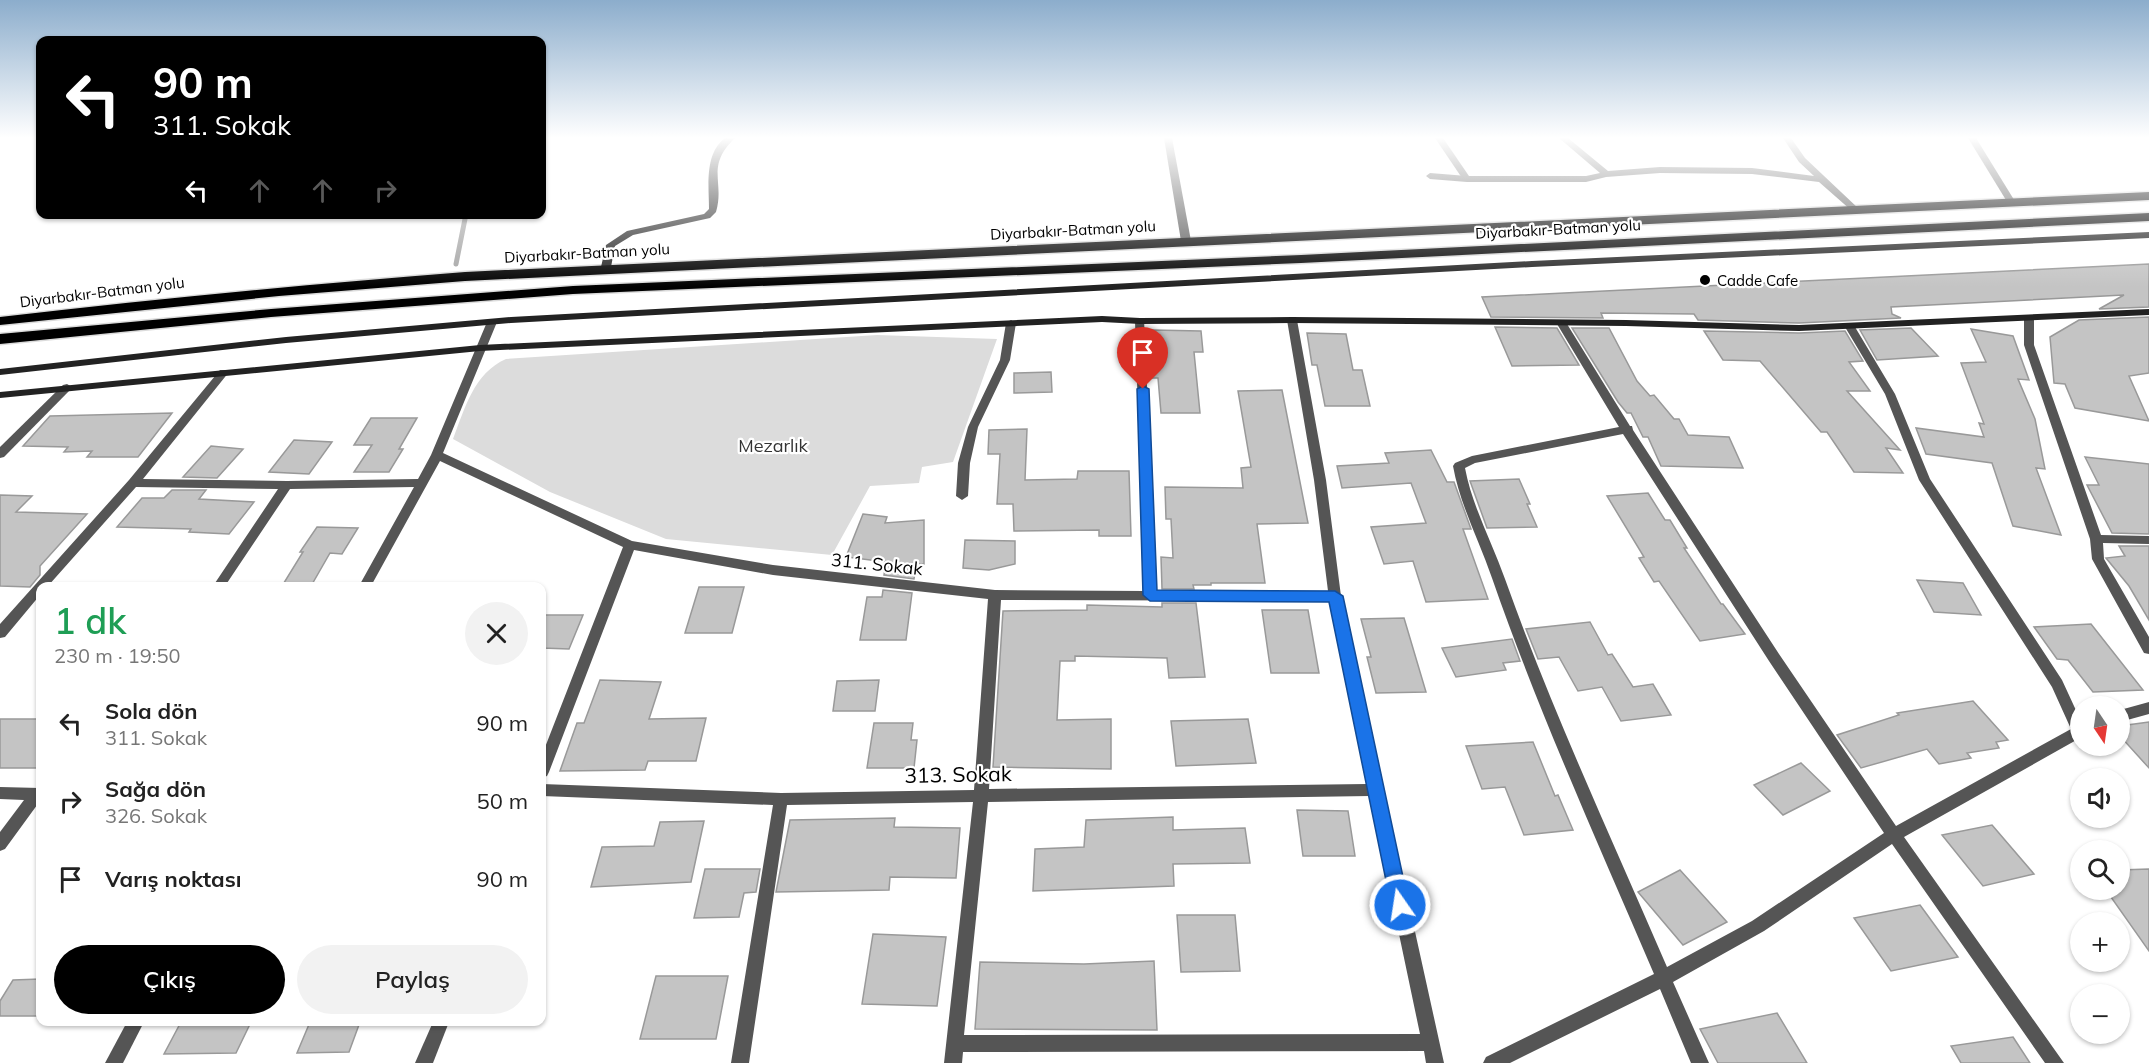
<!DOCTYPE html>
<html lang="tr">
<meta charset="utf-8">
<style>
:root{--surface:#fff;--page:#f2f2f2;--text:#222;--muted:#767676;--accent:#000}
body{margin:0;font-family:Mulish,sans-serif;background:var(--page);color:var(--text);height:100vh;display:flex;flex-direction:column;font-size:22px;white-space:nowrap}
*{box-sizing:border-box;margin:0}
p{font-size:20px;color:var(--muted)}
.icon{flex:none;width:33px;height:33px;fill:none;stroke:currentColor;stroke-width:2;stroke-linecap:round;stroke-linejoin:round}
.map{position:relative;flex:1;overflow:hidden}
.side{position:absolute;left:36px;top:582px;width:510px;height:444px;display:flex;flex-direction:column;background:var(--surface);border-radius:12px;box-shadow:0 2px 4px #0004}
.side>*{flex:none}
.banner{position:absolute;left:36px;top:36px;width:510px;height:183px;border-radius:12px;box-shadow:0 2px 4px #0004;background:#000;color:#fff;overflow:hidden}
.needle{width:39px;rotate:167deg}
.tools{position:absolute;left:2070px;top:696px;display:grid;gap:12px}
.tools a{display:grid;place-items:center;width:60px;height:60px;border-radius:50%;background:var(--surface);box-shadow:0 2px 4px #0004;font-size:30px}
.pin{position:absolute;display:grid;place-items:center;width:51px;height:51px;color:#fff;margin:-62px -26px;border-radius:50% 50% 50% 0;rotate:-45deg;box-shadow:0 0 6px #0007}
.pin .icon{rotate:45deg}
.me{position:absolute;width:66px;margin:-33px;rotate:347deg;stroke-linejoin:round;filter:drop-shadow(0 0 4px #0008)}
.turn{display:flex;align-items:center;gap:21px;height:126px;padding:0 18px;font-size:27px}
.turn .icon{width:78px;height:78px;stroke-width:2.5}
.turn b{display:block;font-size:42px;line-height:51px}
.lanes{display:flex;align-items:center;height:57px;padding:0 18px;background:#0003;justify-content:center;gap:30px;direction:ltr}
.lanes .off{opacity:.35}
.round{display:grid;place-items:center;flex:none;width:63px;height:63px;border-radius:32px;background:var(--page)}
.overview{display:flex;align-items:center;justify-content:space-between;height:102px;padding:0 18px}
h1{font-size:36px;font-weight:600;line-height:45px;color:#1e9e55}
.primary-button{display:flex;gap:12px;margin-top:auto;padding:12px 18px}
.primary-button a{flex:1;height:69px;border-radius:36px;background:var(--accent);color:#fff;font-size:24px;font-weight:600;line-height:69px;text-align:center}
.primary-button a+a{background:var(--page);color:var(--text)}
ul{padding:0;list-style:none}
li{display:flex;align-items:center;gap:18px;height:78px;padding:0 18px}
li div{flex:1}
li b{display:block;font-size:22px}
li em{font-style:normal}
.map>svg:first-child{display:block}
.green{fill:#dcdcdc}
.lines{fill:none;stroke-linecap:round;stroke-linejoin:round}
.stream{stroke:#a3a3a3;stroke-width:5}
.building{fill:#c4c4c4;stroke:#999;stroke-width:1.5}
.highway-casing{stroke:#dbdbdb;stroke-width:3}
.lane{fill:#555;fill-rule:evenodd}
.street{fill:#555;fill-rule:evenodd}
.secondary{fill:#222;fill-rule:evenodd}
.highway{fill:#000;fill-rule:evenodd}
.route{fill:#1a73e8;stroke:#114b97;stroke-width:1.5}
.poi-dot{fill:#000;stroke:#fff;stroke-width:2}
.labels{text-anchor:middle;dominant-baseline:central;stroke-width:4.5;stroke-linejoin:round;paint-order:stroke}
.far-street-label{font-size:15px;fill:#000;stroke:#fff}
.far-poi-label{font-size:15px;fill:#000;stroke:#fff;text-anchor:start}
.park-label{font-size:18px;fill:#333;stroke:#fff}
.street-label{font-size:18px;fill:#000;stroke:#fff}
.near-street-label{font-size:21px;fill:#000;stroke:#fff}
</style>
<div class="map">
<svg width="2149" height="1063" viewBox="0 0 2149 1063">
<rect width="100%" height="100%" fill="#fff"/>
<path class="green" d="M877,335L997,339L953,462L922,467L919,483L870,486L832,555L666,539L550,492L453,439C465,408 474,373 506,359Z"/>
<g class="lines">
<path class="stream" d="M456,264L466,214"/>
</g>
<g class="building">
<path d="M2149,264V307L2099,309L2124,295L1891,307L1892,314L1901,318L1799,323L1698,320L1694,314L1601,313L1603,318L1491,317L1482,297Z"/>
<path d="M2149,317V373L2129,376L2149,421L2075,408L2065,384L2054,383L2050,337L2079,320Z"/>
<path d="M1495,327L1557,328L1579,365L1512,366Z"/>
<path d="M1572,328H1609L1637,381L1650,396L1654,395L1674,419H1679L1688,435L1729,437L1743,468L1661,466L1648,437H1643L1631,413H1627L1618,402Z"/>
<path d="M1911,328L1938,356L1877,360L1860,330Z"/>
<path d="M1971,329L2013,336L2029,380L2018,379L2035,419L2045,469L2036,468L2061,535L2013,526L1992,463L1926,454L1916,428L1984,437L1979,423L1984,424L1961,363L1986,362Z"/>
<path d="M1153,330L1201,331L1203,352H1194L1200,413H1161L1158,378H1152L1151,357H1155Z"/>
<path d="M1704,331L1799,333L1845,331L1863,361L1849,362L1870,391H1847L1900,450L1886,448L1903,473L1854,472L1827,432H1821L1760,361L1723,360Z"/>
<path d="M1307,333L1346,334L1353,370H1362L1370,406H1325L1317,365H1312Z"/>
<path d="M1051,372L1052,392L1014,393V373Z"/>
<path d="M1282,390L1308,523L1257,524L1265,583H1211V585H1193L1194,589H1162L1161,557L1173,558L1171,519H1166L1165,487L1243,488L1241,468L1251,467L1238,391Z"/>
<path d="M172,413L138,457H87L92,451L64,452L68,447L23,446L50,416Z"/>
<path d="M371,418H417L399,449H403L389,472H354L372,445H354Z"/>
<path d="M1027,429L1025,480L1077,479L1078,471H1129L1131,536H1099V530L1014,531L1013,504H997L1000,454H988L989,430Z"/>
<path d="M294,440L332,442L309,474L269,472Z"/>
<path d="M211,446L243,449L217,478L183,477Z"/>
<path d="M1431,450L1447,482H1454L1471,529H1463L1488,599L1426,602L1413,561L1384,564L1371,527L1426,523L1411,483L1342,488L1337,466L1389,463L1385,453Z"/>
<path d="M2085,457L2149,464V534L2112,533L2087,485H2099Z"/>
<path d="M1519,479L1530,504H1527L1537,527L1487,528L1470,481Z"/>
<path d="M172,490H206L199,499L254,502L229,534L189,532L191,529L117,527L142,498H164Z"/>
<path d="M1648,493L1665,520H1670L1687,548H1684L1721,604H1723L1745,634L1700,641L1659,581L1654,582L1639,558L1644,557L1607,496Z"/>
<path d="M0,495L32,496L16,512L87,514L40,566V575L30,587L0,586Z"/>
<path d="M863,514L887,517L885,523L924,520V564H916L914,579L884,575L886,562L846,557Z"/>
<path d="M317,527L358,528L342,554L330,553L311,586H282L303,552H300Z"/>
<path d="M965,540L1015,541V564L989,570L963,568Z"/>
<path d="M2119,546H2149V620L2129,586L2106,558L2125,556Z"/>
<path d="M1917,580L1963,583L1981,615L1934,612Z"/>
<path d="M699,587H744L732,633H685Z"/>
<path d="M883,590L912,593L906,640H860L867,597H882Z"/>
<path d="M1162,603H1196L1205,677L1169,678L1167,658L1075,656V661H1060L1057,720L1111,719V769L993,767L1003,611L1087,610V605L1162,607Z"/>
<path d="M1262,610H1308L1319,673H1271Z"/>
<path d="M542,615H583L569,649L542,648Z"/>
<path d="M1404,618L1426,692L1376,693L1367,657H1371L1361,619Z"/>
<path d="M1590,622L1608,655L1612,654L1633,687L1653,684L1671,715L1621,721L1602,687L1578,691L1559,657L1538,659L1526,629Z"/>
<path d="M2091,624L2143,690L2093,692L2068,660L2057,659L2034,627Z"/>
<path d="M1512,639L1520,661L1503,663L1506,670L1456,677L1442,648Z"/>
<path d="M600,680L661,682L649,719L706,718L696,761H648L645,770L560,771L577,723H584Z"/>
<path d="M879,680L875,711H833L837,681Z"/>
<path d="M1973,701L2008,740L1996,742L1999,748L1967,753L1971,758L1939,764L1927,749L1861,768L1837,735L1899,715L1897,713Z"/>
<rect x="0" y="719" width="40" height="49"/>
<path d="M1248,719L1256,763L1176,766L1171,721Z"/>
<path d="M2149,722V768L2120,736V726Z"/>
<path d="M874,723H913L911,740H917L914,768H867Z"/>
<path d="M1533,742L1555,796L1558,795L1573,830L1524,835L1505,787L1482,789L1466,746Z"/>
<path d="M1801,763L1830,791L1783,815L1754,785Z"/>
<path d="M1297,810L1348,811L1355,856H1303Z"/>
<path d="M1173,817V830L1245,828L1250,863L1173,864L1174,886L1033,891L1035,849L1084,847L1086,820Z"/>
<path d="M895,818L894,827L960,828L956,878L890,877L889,890L776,892L790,820Z"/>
<path d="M704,821L691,882L591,887L602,847L654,846L660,822Z"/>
<path d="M1992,825L2034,874L1983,886L1942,835Z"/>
<path d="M705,869H760L756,892L744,893L739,917L694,918Z"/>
<path d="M2149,869V951L2106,890H2120V870Z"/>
<path d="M1680,870L1727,922L1683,945L1638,892Z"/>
<path d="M1920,905L1958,957L1891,971L1854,918Z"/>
<path d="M1177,915H1235L1240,971L1181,972Z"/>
<path d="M873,934L946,937L937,1006L862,1004Z"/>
<path d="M1154,961L1157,1030L975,1029L980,962L1084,964Z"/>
<path d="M656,976H728L716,1039H640Z"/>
<path d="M40,979V1016H0V1001L13,980Z"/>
<path d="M1777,1013L1807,1063H1718L1700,1029Z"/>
<path d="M181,1022H251L236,1053L164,1054Z"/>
<path d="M310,1022H360L349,1052L297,1053Z"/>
<path d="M2013,1037L2030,1063H1961L1951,1046Z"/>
</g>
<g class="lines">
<defs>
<g id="highway">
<path d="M2149,192V200L465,281L279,296L0,325V317C155,299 310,284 465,272Z"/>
<path d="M2149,213V221L1301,263L573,294L271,317L0,344V334L271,309L573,286L1301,255Z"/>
</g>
</defs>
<use href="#highway" class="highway-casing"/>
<g class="lane">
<path d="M1164,138H1172L1191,241L1186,244L1181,241Z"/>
<path d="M1435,138H1443L1471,179L1470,181H1464Z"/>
<path d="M1011,320L1016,323L1010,360L978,427L970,463L968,496L962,500L956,496L958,463L968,427L1000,360L1006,323Z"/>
</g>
<g class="street">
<path d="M1559,138H1568L1608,171L1660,167L1752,168L1814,176L1799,162L1783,138H1791L1805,158L1859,209L1858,211H1852L1819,182L1752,174L1660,173L1606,177L1586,182H1467L1430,179L1426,176L1430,173L1467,176H1586L1600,173Z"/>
<path d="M1968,138H1976L2016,203L2015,205H2009Z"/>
<path d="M2029,315L2034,318V345L2101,535L2149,536V544L2103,543L2104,559L2149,637V654L2144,653L2092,559L2090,539L2024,345V318Z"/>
<path d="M1292,317L1297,320L1326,480L1341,596L1444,1063H1426L1424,1051L963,1052L962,1063H944L973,802L787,805L749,1063H731L773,805L542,796V784L781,793L974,790L988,599L773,575L634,550L549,772L547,776L542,778V755L623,547L440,461L371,586H359L414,487L290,489L225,586H213L278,489L136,487L48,586H40V595L5,637L0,638V624L129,480L220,370H228L229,372L143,479L287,481L418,479L431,455L487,322L492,319L497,322L443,453L632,541L773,565L995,590L1144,591L1135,321L1136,319H1144L1156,591H1328L1314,480L1287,320ZM1001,600L1330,601L1367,784L989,789ZM1370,796L1420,1034L964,1035L988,802Z"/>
<path d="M1562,321L1567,324L1630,426H1632L1633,430L1779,654L1896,826L2071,729L2052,687L1919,480L1885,394L1845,327L1850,324L1855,327L1895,394L1930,479L2062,680L2080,719V738L1904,837L2064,1063H2045L1892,844L1764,931L1673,982L1709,1063H1691L1660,989L1510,1063H1483L1486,1057L1654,974C1598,843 1539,713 1492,578C1479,540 1460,505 1453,466L1455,463L1472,456L1619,427L1557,324ZM1623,434L1769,661L1884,833L1752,921L1667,967C1612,839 1552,711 1505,579C1492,542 1472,506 1465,468L1475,463Z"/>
<path d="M67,384L72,387L71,389L4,457L0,458V447L63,385Z"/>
<path d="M2149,702V714L2120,722V710Z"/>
<path d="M0,787L40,788V801L5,849L0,851V832L24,800L0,799Z"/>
<path d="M127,1022H144L123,1063H105Z"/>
<path d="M433,1022H449L433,1063H415Z"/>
</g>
<g class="secondary">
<path d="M725,138H735C705,167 725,181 716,212L710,218L633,235L615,246L611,267L609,269H603L601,267L606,245L627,231L704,214L709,209C709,186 704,154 725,138Z"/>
<path d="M2149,232V238L1532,267L511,323L286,343L0,375V369L286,337L511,317L1532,261Z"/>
<path d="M2149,309V315L1799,331L1626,326L1292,323L1140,324L1102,322L480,351L0,398V392L480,345L1102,316L1140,318L1292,317L1626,320L1799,325Z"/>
</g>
<use href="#highway" class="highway"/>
</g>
<linearGradient id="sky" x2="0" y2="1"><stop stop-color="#8cadcc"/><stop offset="0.48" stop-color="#fff"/><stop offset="1" stop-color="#fff" stop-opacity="0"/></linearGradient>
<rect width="2149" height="287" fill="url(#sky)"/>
<path class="route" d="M1143,386L1149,389L1157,590L1335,591L1343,596L1409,905L1406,911L1400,914L1394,911L1391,905L1329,602L1150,601L1143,595L1137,389Z"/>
<circle class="poi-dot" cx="1705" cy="280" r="6"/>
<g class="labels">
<g class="far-street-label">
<text transform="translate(1558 229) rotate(-3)">Diyarbakır-Batman yolu</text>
<text transform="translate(1073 230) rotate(-3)">Diyarbakır-Batman yolu</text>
<text transform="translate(587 253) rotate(-3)">Diyarbakır-Batman yolu</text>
<text transform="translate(102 292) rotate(-7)">Diyarbakır-Batman yolu</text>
</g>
<g class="far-poi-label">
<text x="1717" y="280">Cadde Cafe</text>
</g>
<g class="park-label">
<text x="773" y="445">Mezarlık</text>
</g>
<g class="street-label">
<text transform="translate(877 564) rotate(6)">311. Sokak</text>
</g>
<g class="near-street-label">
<text transform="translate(958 774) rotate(-1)">313. Sokak</text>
</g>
</g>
</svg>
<div class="tools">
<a><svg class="needle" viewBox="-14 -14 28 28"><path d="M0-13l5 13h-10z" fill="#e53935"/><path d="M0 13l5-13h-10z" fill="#767676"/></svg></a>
<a><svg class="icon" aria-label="sound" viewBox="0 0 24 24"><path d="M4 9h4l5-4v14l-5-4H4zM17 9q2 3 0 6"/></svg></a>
<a><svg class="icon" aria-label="search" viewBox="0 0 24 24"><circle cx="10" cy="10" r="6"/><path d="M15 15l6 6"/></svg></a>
<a>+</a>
<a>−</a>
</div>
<div class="pin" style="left:1143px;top:389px;background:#d93025"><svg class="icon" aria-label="arrive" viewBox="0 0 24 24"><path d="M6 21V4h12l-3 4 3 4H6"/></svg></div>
<svg class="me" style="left:1400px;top:905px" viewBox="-20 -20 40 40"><circle r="17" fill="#1a73e8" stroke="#fff" stroke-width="3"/><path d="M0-11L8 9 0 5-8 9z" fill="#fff"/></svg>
<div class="banner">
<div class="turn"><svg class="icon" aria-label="left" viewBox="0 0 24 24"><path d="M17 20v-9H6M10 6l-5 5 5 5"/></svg><div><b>90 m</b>311. Sokak</div></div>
<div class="lanes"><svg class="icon" aria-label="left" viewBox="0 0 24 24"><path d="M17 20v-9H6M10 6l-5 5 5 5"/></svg><svg class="icon off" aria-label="ahead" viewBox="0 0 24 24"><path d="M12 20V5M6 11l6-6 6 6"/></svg><svg class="icon off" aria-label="ahead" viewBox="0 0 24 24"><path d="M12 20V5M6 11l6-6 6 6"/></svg><svg class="icon off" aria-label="right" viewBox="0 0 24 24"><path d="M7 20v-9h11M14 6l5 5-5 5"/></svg></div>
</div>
<section class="side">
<div class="overview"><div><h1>1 dk</h1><p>230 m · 19:50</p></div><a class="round"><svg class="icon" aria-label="close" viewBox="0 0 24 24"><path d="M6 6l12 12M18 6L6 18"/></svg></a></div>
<ul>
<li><svg class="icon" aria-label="left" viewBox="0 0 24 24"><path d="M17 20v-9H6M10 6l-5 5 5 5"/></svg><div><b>Sola dön</b><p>311. Sokak</p></div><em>90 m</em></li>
<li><svg class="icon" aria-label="right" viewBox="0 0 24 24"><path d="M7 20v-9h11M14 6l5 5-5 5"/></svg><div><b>Sağa dön</b><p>326. Sokak</p></div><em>50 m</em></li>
<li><svg class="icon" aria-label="arrive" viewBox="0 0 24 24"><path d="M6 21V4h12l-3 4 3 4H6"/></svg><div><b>Varış noktası</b></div><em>90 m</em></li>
</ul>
<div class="primary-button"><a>Çıkış</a><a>Paylaş</a></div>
</section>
</div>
